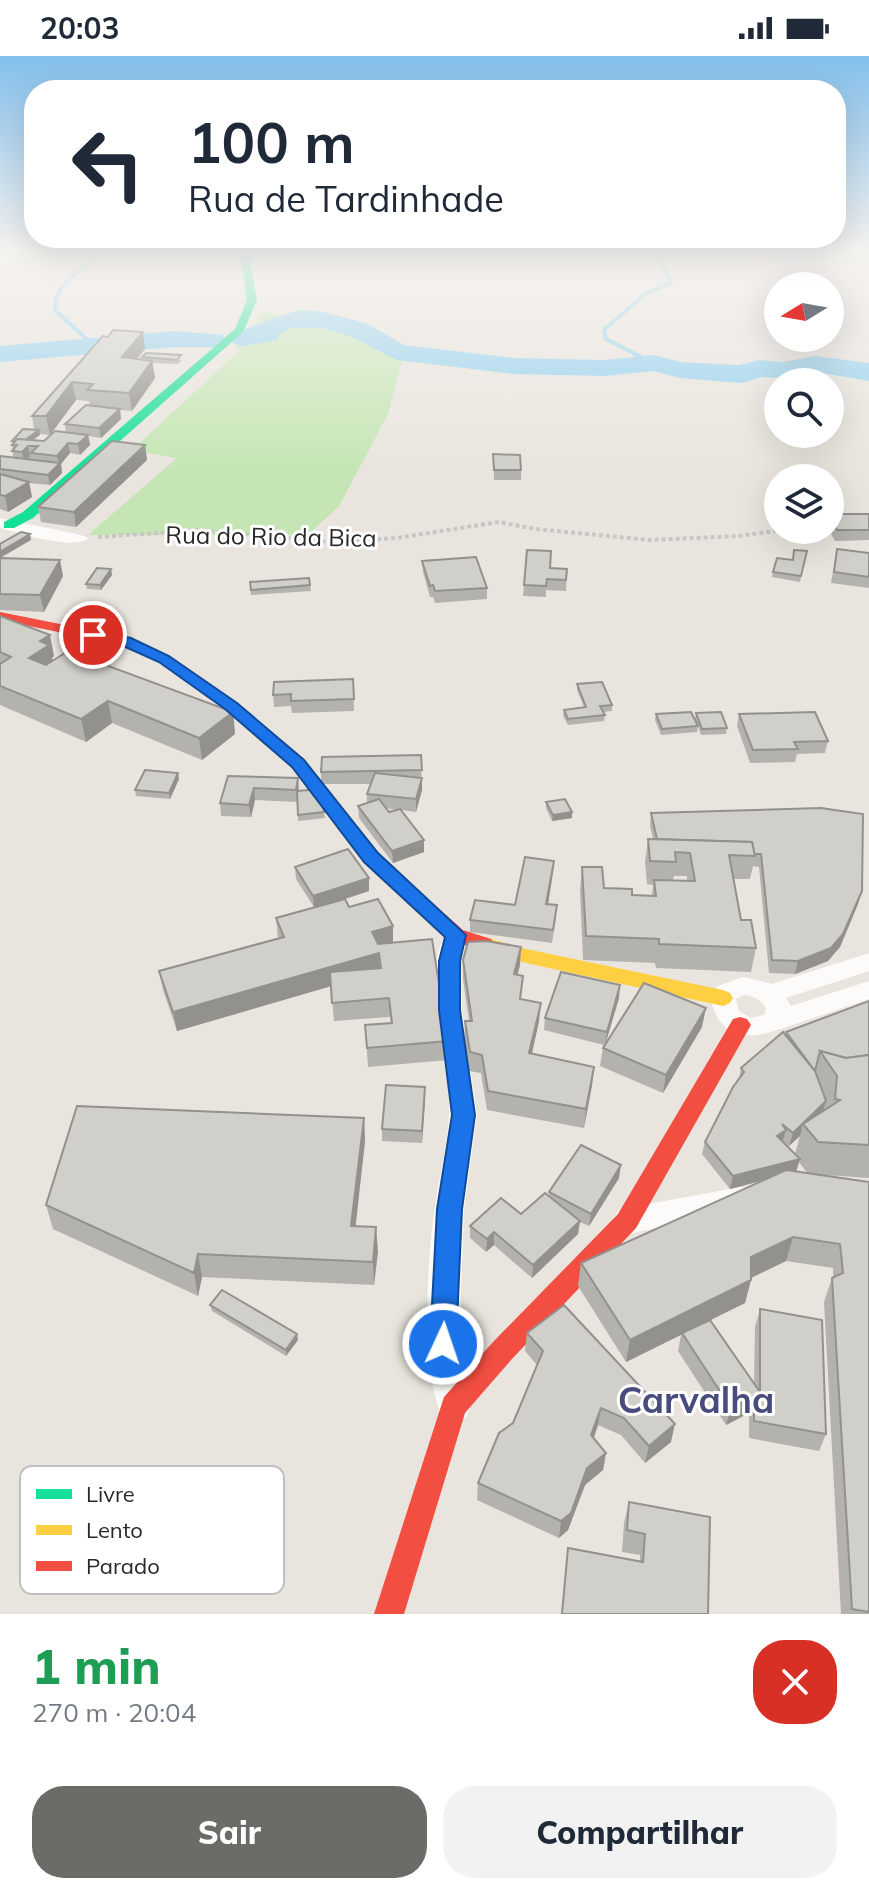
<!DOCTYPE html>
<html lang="pt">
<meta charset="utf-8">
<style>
:root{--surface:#fff;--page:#f2f2f3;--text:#1f2937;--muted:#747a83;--accent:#6c6b68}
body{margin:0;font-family:Mulish,sans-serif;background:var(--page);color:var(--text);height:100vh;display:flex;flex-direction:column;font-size:30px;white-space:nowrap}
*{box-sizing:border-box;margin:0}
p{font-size:26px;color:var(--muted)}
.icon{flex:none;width:44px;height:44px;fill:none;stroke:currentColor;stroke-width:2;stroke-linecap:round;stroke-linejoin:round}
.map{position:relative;height:1558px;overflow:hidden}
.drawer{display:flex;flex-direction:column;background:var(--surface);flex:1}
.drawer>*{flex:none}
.banner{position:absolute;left:24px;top:24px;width:822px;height:168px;border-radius:32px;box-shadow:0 8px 32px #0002;background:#fff;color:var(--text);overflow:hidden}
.needle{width:52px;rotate:259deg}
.fabs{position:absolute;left:764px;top:216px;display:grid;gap:16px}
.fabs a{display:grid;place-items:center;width:80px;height:80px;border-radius:50%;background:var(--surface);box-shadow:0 8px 32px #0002;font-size:40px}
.pin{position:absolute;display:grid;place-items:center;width:68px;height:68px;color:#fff;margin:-34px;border:4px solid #fff;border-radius:50%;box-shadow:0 2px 8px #0007}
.me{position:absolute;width:88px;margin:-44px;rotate:3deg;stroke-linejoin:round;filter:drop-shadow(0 0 6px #0008)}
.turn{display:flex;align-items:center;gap:28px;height:168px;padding:0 32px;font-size:36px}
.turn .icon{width:104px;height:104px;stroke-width:2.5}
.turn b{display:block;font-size:56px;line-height:68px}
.round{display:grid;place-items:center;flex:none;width:84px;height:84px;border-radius:32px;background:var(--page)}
.overview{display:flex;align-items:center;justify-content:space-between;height:136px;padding:0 32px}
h1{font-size:48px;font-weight:800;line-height:60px;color:#1e9e55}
.cta{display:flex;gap:16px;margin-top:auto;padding:16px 32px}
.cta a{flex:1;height:92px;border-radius:32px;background:var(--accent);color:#fff;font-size:32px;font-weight:800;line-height:92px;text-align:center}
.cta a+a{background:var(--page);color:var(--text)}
.status{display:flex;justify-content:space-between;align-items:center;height:56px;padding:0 40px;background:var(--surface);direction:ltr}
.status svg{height:22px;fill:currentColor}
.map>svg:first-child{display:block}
.green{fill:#c5e6b4}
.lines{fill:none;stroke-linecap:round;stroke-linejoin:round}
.stream{stroke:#8dcff0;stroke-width:4}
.river{fill:#8dcff0;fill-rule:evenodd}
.path{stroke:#c8c7c6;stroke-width:4;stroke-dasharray:4 3;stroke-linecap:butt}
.street{fill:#fcfbfa;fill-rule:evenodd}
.fast{fill:#16e098;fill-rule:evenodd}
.slow{fill:#ffcf43;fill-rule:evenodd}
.jam{fill:#f24e42;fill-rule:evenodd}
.wall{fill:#b4b2ae;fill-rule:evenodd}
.shaded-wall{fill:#92918d}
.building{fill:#d1cfca;stroke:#92918d;stroke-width:2}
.route{fill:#1a73e8;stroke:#114b97;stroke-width:2}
.labels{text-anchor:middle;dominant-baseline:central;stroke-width:6;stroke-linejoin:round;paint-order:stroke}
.far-street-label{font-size:24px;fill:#292929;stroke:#fff}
.near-neighbourhood-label{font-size:36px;font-weight:bold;fill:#474c7d;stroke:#fff}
.key{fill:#fff;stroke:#bfbfbf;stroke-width:2}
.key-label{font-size:22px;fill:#292929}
</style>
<div class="status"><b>20:03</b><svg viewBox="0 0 49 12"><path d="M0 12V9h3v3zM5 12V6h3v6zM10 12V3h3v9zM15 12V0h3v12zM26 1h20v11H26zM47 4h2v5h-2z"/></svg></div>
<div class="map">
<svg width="869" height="1558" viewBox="0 0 869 1558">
<rect width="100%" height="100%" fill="#e9e5de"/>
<path class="green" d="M264,256L314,264L383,287L397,300H403L388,358L339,450L308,479H88L177,402L132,394L240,294L234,291Z"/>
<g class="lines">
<g class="stream">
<path d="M94,290L55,254C56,220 83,221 96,195"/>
<path d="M653,307L606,283L604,274L645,238L671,227L656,195"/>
</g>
<g class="river">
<path d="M302,254L324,256L368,268L404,289L514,302L604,304L653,299L680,306L739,309L760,304L783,306L816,300L869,307V325L816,316L783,322L762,321L741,327L680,322L653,315L604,320L514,318L397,304L350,280L322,272H291L281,277L277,284L244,290L234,288L231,282L234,276C258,270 277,259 302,254Z"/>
<path d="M174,275L223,279L227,285L223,291H174L0,306V290Z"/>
</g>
<path class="path" d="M98,481L201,474L330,486L397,482L499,466L535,473L650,484L738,480L782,474"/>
<g class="street">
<path d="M848,195L869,197V204L849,197Z"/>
<path d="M0,462C14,466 84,478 89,482C74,495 20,477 0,472Z"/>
<path d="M456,871L464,873L468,879L461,905L462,954L477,1059L464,1153L459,1288L471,1350L466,1361L454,1366L442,1361C420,1310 427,1206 435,1150C439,1120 448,1089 449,1059C451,1003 416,926 448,873Z"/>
<path d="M869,897V915L786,942L791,950L869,925V943C845,951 822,959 798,967C758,980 725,996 710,942L718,930L743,921L772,928ZM744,939C754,940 761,944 766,952L764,959L751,962L739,955L736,943Z"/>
<path d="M740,1131L750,1134L755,1143L750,1152L740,1155L627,1178L617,1174L612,1165L617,1156L627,1152Z"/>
</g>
<path class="fast" d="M240,195H248L257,244L243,276L33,462L14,472H4V466L23,456L235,273L247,244Z"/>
<path class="slow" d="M484,881L526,893L723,934L730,937L733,942L730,947L723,950L526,907L477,893L474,888L477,883Z"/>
<g class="jam">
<path d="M0,556L130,582L169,600L237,647L304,703L377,798L463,874L491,883L494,888L491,893L484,895L449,884L365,806L292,711L225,653L159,606L121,589L0,564Z"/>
<path d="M740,961L747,963L751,969L636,1172L511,1304L465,1357L404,1558H374L444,1341L493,1286L618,1158L733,963Z"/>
</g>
</g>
<g class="wall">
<path d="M857,195H869V198L866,199Z"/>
<path d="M103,280L145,293L137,303H142V301L182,304L178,308L153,307L155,322L132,355L120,354L121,363L101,382L88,380L90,389L80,399L70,397L61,408L62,417L50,429L29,427L32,441L8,456L0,453V400L13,401L12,385L34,373L32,360ZM76,344L89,345L90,350L65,368L66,377L44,385L32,384L40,378L50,379Z"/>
<path d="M145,389L147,404L76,471L41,466L38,451Z"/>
<path d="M493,398L521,414V424H494Z"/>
<path d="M830,458H869V484L835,485L829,474Z"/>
<path d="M837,493L869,497V532L831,527Z"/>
<path d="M527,494L550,512L567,513L566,535L546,534V541L523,540Z"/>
<path d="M807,495L800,526L772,521L773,516Z"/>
<path d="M0,502L63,520L44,556L0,554Z"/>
<path d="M422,505L487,532V543L435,547L433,541H430L423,516Z"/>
<path d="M111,513L112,519L101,534L87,533L86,528Z"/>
<path d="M309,522L311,535L251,539L250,526Z"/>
<path d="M0,560L54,600L52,602L53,604L233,656L235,678L202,704L112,667L86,686L0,649Z"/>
<path d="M353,623L354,655L292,657L291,650L274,651L273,639Z"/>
<path d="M577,628L612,649V655L603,656L605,659L604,665L568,669L563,660L564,654L584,651L577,634Z"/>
<path d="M696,657L727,672L726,678L701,679L698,670L697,676L661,679L655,664L656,658L695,664Z"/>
<path d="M739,658L828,685L825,697L797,698L795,706L750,707L737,670Z"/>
<path d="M421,699L422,734L416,756L400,754L424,784V796L393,807L359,762L358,750L367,747V738L371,728H321V716ZM386,752L397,754L389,756Z"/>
<path d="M228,720L299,735L324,756L325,762L298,765L297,743V746L255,744L251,761L221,760L220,747Z"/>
<path d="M179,723L170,743L136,740L135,734Z"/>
<path d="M546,746L572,756V762L552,765L546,752Z"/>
<path d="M821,752L858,848L840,891L828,905L795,918L769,917L759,811L753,810L750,823H734L741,864L756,892L751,916L656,912L655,907L583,904L580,834L582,811L604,832L632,839H652L653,829L647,828L645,806L648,783H653L650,770L651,757ZM674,820H687V825L673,824Z"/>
<path d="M554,805L548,848L556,862L552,887L470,876V864L515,849Z"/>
<path d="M295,811L369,822V835L342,844L349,851L393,870V886L448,985V1004L368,1011L365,969L391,967L390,961L334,965L331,930L177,975L163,934L159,915L278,882L276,862L314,851L296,823Z"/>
<path d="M463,904L520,909L517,919L521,943L539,965L532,997L594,1011L584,1072L487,1054L481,1017L469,1015L464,984L465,965H469L463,923Z"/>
<path d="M619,942L606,986L702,971L663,1037L600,1010L603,992L604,989L544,974L545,962Z"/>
<path d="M869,945V1122L811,1118L869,1126V1558H841L824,1246L832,1222H833V1212L786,1205L751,1221L745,1247L710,1264L754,1328L755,1271L760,1253L826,1378L819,1395L749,1382V1357L726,1369L678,1295L681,1279L626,1306L578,1230L581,1207L764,1124L730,1133L702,1098L705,1086L739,1023L741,1012L786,979V976ZM800,1080L795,1098L783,1085L789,1090ZM799,1106L808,1118L796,1116Z"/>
<path d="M425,1031L422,1087L382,1085V1073Z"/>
<path d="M364,1062L365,1085L355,1170L378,1195L374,1229L202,1221L198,1240L53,1173L46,1149Z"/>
<path d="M619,1122L589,1170L580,1166L578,1178L532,1222L494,1189L486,1196L470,1182V1170L521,1158L549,1140V1136Z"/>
<path d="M210,1249L298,1284L286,1300L212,1255Z"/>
<path d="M527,1277L671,1386L645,1407L621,1379L598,1369L594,1382L606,1397L603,1414L585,1429L568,1474L559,1482L477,1444L478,1427L513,1367L537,1309L525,1295Z"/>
<path d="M629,1446L708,1558H561L568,1492L640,1505V1499L622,1496L624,1467Z"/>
</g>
<g class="shaded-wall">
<path d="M143,276L145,293L124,318L122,301Z"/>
<path d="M152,305L155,322L132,355L129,337Z"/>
<path d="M72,326L76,344L50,379L46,360Z"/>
<path d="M120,353L121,363L101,382L99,372Z"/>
<path d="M39,374L40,379L23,391L22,386Z"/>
<path d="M88,379L90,389L80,399L78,388Z"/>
<path d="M68,387L70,397L61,408L62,417L50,429L48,419L59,408L57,400Z"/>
<path d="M145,389L147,404L76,471L74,456Z"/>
<path d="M28,390L30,400L24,406L22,396Z"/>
<path d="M29,426L32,441L8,456L5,440Z"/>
<path d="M30,478L31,484L0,502V496Z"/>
<path d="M60,504L63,520L44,556L40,539Z"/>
<path d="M111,513L112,519L101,534L100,529Z"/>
<path d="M50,579L54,600L52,602L54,610L34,623L29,602L40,585Z"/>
<path d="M108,645L112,667L86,686L81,663Z"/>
<path d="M233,656L235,678L202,704L199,682Z"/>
<path d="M178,717L179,723L170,743L169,737Z"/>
<path d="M298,722L299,734L297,746L296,734Z"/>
<path d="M422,722V734L416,756V743Z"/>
<path d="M254,732L255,744L251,761L249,749Z"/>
<path d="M572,756V762L552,765L553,759Z"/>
<path d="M424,784V796L393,807L392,795Z"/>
<path d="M554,805L553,817L546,861V848Z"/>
<path d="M369,822V835L314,853L313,840Z"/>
<path d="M862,835L858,848L840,891L828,905L795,918L798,905Z"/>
<path d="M393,870V889L373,894L372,876Z"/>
<path d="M521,891L520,909L513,937L514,918Z"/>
<path d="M379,897L380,916L177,975L173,956Z"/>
<path d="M620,929L619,942L605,989L607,976Z"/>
<path d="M541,947L539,965L528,1015L529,997Z"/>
<path d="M706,952L702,971L663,1037L666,1019Z"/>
<path d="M594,1011L592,1030L584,1072L586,1053Z"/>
<path d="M425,1031V1044L422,1087V1075Z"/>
<path d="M826,1045L822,1058L803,1068L800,1080L789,1090L793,1077Z"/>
<path d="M364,1062L365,1085L353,1194L351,1170Z"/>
<path d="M786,1074L782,1087L777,1080Z"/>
<path d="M800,1103L796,1116L730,1133L733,1120Z"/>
<path d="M621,1109L619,1122L589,1170L591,1158Z"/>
<path d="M580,1165L578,1178L532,1222L533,1209Z"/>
<path d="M376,1171L378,1195L374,1229L373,1206Z"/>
<path d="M494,1176V1189L486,1196L487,1183Z"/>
<path d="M793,1181L786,1205L745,1225L751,1201Z"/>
<path d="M198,1198L202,1221L198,1240L194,1217Z"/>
<path d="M751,1224L745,1247L626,1306L630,1284Z"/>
<path d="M297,1278L298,1284L286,1300V1294Z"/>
<path d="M754,1340L749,1357L726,1369L731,1352Z"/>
<path d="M601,1352L598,1369L588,1397L591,1379Z"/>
<path d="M675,1368L671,1386L645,1407L649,1390Z"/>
<path d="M606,1397L603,1414L585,1429L568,1474L559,1482L561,1465L587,1412Z"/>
</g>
<g class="building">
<path d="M113,274L143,276L122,301L152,305L129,337L87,334L93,328L72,326L46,360H32L103,280L108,281Z"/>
<path d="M146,297L181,299L177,304L142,301Z"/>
<path d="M86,349L120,353L99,372L65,368Z"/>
<path d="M23,373L39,374L25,384L17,383L16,385H12Z"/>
<path d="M55,375L88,379L78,388L68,387L57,400L31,397L38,390H28L22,396L12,395L17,389H12L17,383L44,385Z"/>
<path d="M112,385L145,389L74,456L38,451Z"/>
<path d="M493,398L520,399L521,414H494Z"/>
<path d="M0,400L60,407L48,419L0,413Z"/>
<path d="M0,418L29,426L5,440L0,439Z"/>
<path d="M830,458H869V474H837Z"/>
<path d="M21,476L30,478L0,496V488Z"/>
<path d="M837,493L869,497V521L834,516Z"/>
<path d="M527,494L551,495L550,512L567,513L566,524L547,523L546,530L524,529Z"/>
<path d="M794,494L807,495L801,520L773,516L777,502L793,504Z"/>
<path d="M476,501L487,532L435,535L433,529L430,530L422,505Z"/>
<path d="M0,502L60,504L40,539L0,538Z"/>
<path d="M97,512L111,513L100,529L86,528Z"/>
<path d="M309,522L310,529L251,534L250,526Z"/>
<path d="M0,560L50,579L40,585L49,589L29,602L46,609L68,595L233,656L199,682L108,645L81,663L0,630V608L11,601L0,596Z"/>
<path d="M353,623L354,643L291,645V638L273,639L274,626Z"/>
<path d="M602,626L612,649L600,650L605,659L568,663L564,654L586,651L577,628Z"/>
<path d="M691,656L698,670L662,673L656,658Z"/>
<path d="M721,656L727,672L702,673L696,657Z"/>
<path d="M815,656L828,685L794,686L798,693L753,694L739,658Z"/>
<path d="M421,699L422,714L321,716L322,701Z"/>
<path d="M145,714L178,717L169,737L135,734Z"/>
<path d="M375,717L422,722L416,743L367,738Z"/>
<path d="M228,720L298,722L296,734L254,732L249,749L220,747Z"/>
<path d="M321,733L324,756L298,759L297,735Z"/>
<path d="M379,743L389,756L400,753L424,784L392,795L358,750Z"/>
<path d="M565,743L572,756L553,759L546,746Z"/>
<path d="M821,752L863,758L862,835L843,878L831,892L798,905L772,904L761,798H754L752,786L657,783L651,757Z"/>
<path d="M648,783L752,786L755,800L729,799L741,864H751L756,892L659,888V883L586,880L582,811H602L604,832L632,833V839L656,840L654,824L695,825L690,797L675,796L676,806L650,805Z"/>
<path d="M348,793L369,822L313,840L295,811Z"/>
<path d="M525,801L554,805L546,848L557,849L553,874L470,864L475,844L515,849Z"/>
<path d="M345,843L349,851L378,843L393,870L372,876L378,888L432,883L448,985L367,992L365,969L392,967L389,942L332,947L330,916L381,912L379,897L173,956L159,915L284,881L276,862Z"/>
<path d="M486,885L521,891L514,918L523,920L520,943L541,947L529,997L594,1011L586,1053L488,1035L482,999L470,996L465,965H472L463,904L468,886Z"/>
<path d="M561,916L620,929L607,976L545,962Z"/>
<path d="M644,927L706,952L666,1019L603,992Z"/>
<path d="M869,945V999L846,1002L820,995L815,1015L786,976Z"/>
<path d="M783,976L815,1015L826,1045L793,1077L782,1068L786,1074L777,1080L800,1103L733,1120L705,1086L733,1031L744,1016L741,1012Z"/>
<path d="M820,995L846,1002L869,999V1089L818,1086L803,1068L840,1044L835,1043L837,1020Z"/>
<path d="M386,1029L425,1031L422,1075L382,1073Z"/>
<path d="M77,1050L364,1062L351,1170L376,1171L373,1206L198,1198L194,1217L46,1149Z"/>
<path d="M581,1089L621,1109L591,1158L549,1136Z"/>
<path d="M786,1114L869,1126V1556L852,1553L832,1222L843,1217L840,1188L793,1181L751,1201V1224L630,1284L581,1207Z"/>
<path d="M545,1137L580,1165L533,1209L494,1176L487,1183L470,1170L501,1142L521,1158Z"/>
<path d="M222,1234L297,1278L286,1294L210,1249Z"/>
<path d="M564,1249L675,1368L649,1390L624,1362L601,1352L591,1379L606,1397L587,1412L571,1457L561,1465L478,1427L499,1377L513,1367L543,1295L527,1277Z"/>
<path d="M760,1253L822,1264L826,1378L754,1365V1340L731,1352L682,1277L710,1264L760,1336Z"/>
<path d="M629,1446L710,1461L708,1558H562L568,1492L643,1506L645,1478L627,1474Z"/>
</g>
<linearGradient id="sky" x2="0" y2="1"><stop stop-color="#83bfeb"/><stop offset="0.47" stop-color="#f5f3f0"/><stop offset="1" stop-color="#f5f3f0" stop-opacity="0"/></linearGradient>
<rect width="869" height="413" fill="url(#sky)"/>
<path class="route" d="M93,575L131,582L169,600L237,647L304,704L378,797L466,879L460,905V954L475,1059L462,1153L456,1288L453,1296L443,1300L434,1296L430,1288L437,1153L452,1059L439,954V905L445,881L364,806L292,711L225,653L159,606L121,589L87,582L85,579Z"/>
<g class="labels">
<g class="far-street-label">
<text transform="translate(271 480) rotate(1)">Rua do Rio da Bica</text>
</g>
<g class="near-neighbourhood-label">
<text x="696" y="1343">Carvalha</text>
</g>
</g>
<rect x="20" y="1410" width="264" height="128" rx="12" class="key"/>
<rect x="36" y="1433" width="36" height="10" fill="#16e098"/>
<rect x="36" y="1469" width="36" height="10" fill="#ffcf43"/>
<rect x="36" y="1505" width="36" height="10" fill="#f24e42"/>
<g class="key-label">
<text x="86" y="1446">Livre</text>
<text x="86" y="1482">Lento</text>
<text x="86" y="1518">Parado</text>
</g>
</svg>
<div class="fabs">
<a><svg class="needle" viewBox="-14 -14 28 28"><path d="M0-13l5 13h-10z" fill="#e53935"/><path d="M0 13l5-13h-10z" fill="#747a83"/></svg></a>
<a><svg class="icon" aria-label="search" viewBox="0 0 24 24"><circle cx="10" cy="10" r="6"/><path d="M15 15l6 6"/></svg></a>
<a><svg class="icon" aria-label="layers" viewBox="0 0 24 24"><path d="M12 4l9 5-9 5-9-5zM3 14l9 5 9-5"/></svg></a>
</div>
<div class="pin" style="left:93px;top:579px;background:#d93025"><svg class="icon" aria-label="arrive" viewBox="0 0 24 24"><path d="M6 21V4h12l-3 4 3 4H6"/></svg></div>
<svg class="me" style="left:443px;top:1288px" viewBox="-20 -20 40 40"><circle r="17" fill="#1a73e8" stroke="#fff" stroke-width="3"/><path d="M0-11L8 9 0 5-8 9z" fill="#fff"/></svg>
<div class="banner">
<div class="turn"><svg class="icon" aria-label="left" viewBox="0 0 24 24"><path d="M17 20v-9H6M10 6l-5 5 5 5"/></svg><div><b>100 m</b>Rua de Tardinhade</div></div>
</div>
</div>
<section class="drawer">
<div class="overview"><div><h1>1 min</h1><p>270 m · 20:04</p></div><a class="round" style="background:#d93025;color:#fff"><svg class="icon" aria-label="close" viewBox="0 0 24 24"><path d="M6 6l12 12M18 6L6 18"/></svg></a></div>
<div class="cta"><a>Sair</a><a>Compartilhar</a></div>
</section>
